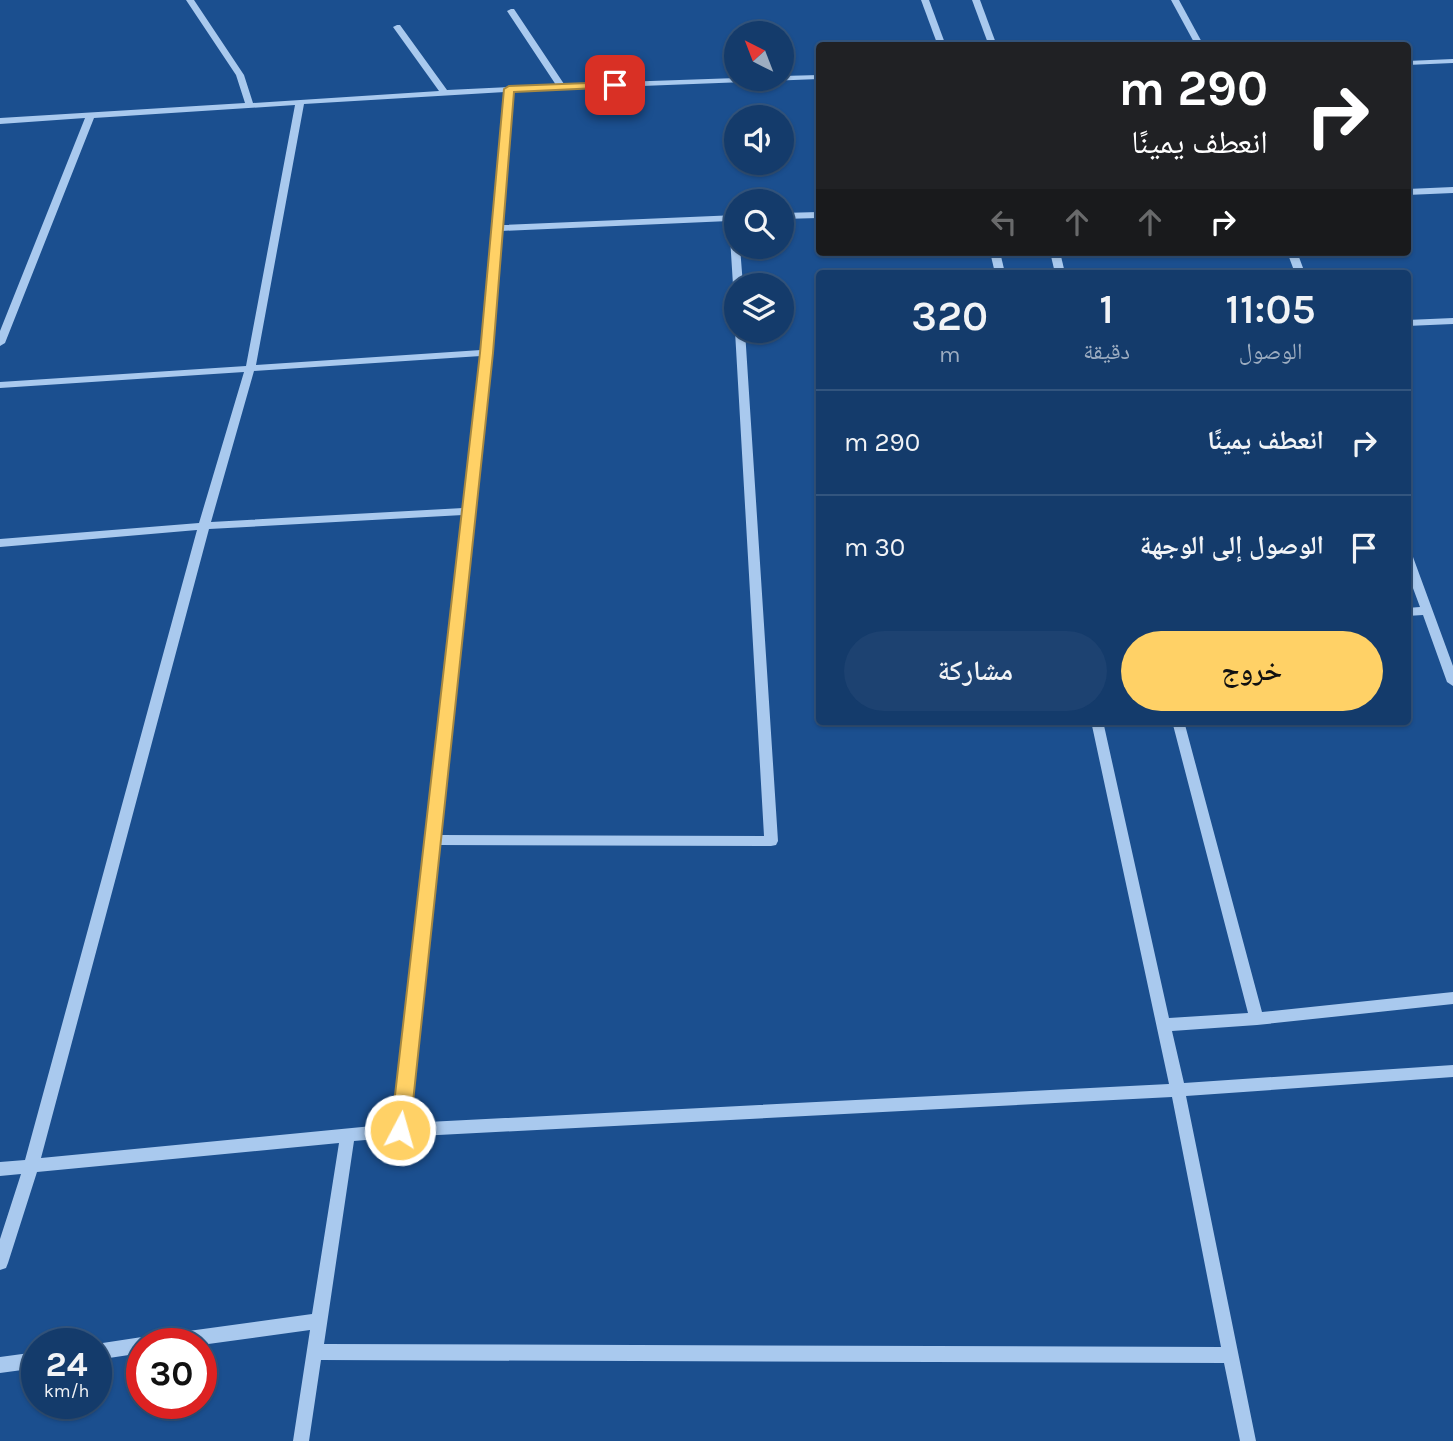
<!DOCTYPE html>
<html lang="ar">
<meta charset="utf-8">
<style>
:root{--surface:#143b6b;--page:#1d4271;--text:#f1f3f6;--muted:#9dadc1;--line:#33557e;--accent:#ffd166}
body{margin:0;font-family:Karla,"Noto Naskh Arabic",sans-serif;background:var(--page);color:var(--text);direction:rtl;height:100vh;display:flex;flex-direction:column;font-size:26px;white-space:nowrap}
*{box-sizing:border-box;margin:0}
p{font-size:23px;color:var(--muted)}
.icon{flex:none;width:38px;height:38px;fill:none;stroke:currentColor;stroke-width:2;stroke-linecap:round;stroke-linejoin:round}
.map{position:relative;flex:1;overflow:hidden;direction:ltr}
.sheet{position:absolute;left:816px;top:270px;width:595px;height:455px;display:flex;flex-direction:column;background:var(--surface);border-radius:7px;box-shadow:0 2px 5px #0004,0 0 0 2px var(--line);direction:rtl}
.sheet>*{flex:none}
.hud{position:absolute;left:816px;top:42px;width:595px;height:214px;border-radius:7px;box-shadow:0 2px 5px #0004,0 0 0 2px var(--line);direction:rtl;background:#202124;color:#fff;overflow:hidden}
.needle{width:46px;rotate:318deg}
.controls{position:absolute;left:724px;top:21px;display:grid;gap:14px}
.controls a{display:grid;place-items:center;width:70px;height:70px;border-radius:50%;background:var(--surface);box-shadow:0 2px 5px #0004,0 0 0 2px var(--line);font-size:35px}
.speed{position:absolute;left:21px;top:1328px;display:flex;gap:14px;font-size:35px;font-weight:700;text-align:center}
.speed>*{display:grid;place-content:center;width:91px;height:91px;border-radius:50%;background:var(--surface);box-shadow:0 2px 5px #0004,0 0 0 2px var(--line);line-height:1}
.speed small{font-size:18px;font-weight:400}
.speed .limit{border:10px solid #d22;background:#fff;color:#111}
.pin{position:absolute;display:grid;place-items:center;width:60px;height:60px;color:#fff;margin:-30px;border-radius:14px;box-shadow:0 4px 10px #0006}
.me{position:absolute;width:77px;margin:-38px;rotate:6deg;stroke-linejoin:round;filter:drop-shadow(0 0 5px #0008)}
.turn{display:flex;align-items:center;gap:24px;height:147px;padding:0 28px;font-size:32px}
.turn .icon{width:91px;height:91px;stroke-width:2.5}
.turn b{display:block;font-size:49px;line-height:60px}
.lanes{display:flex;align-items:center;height:66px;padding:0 28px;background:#0003;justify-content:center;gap:35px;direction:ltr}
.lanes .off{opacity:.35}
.eta{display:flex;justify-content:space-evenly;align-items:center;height:119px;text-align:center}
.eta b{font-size:42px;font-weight:600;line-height:49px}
.action{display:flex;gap:14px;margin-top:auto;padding:14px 28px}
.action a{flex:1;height:80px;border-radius:42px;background:var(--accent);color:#111;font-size:28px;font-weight:600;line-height:80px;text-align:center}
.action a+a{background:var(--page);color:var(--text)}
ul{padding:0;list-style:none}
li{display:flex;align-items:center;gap:21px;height:105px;padding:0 28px;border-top:2px solid var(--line)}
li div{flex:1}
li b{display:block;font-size:26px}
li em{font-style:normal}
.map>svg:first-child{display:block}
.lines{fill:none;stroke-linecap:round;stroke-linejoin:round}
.minor{fill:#a9c9ee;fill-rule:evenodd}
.route{fill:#ffd166;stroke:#a68842;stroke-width:2}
</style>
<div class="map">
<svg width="1453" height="1441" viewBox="0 0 1453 1441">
<rect width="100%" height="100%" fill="#1b4f8f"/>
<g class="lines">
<g class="minor">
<path d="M186,0H194L244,75L253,103L439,91L393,27L397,25H400L447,90L556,85L507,11L511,9H514L564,84L737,78L782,79V76L819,75V79L513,91L502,225L737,215V247H740L743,285H737V288L733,285L729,221L501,231L491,353L439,835L764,836L735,331L737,329V331H745L778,841L776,845L771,846L438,845L408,1123L1169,1084L1091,721H1103L1169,1018L1248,1013L1172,721H1184L1262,1012L1453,992V1004L1257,1025L1172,1031L1184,1083L1453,1065V1077L1186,1096L1256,1441H1240L1224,1363L321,1360L309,1441H293L310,1330L201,1345L142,1344V1353L96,1360V1344L142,1337L146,1339L152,1336L312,1314L339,1143L37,1172L8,1263L6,1268L0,1270V1239L21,1174L0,1176V1162L25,1160L197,530L0,547V539L199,523L244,372L0,388V382L246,366L295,105L94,118L5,343L0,346V331L85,118L0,124V118L245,103L236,75ZM505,92L481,350L256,365L304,104ZM481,356L463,508L211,522L254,371ZM463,515L393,1124L41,1158L209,529ZM1172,1097L1221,1347L324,1344L354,1141L400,1137Z"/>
<path d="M921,0H929L946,46H938Z"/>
<path d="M972,0H980L997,46H989Z"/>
<path d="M1171,0H1179L1204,46H1196Z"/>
<path d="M1453,59V63L1407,65V61Z"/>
<path d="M1453,187V193L1407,195V189Z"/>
<path d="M819,212V218L782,219V213Z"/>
<path d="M990,252H1000L1005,273H995Z"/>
<path d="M1050,252H1060L1065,273H1055Z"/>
<path d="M1287,252H1297L1305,273H1295Z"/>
<path d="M1453,318V324L1407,326V320Z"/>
<path d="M1407,553L1413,557L1453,666V686L1447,682L1423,615L1407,616V608L1420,607L1407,572Z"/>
<path d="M37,1352V1368L0,1373V1357Z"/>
</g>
</g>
<path class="route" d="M615,82L619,83V87L514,92L493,353L410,1130L407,1136L400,1139L393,1136L391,1130L480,353L504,89L509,86Z"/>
</svg>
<div class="controls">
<a><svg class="needle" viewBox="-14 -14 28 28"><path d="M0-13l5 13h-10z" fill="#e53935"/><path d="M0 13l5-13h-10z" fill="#9dadc1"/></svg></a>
<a><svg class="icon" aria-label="sound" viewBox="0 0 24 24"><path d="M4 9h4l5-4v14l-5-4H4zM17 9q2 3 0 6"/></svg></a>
<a><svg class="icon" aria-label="search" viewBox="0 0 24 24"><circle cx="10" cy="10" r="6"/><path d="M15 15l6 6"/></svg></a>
<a><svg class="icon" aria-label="layers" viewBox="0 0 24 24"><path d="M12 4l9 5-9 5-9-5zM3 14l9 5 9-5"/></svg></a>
</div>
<div class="speed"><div>24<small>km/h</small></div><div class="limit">30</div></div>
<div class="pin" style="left:615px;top:85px;background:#d93025"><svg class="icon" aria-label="arrive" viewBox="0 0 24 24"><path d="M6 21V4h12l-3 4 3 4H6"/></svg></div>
<svg class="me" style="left:400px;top:1130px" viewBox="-20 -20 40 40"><circle r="17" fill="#ffd166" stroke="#fff" stroke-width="3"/><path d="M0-11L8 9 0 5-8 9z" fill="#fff"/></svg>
<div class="hud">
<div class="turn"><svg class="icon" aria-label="right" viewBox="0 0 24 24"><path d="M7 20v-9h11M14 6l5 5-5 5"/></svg><div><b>290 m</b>انعطف يمينًا</div></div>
<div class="lanes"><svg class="icon off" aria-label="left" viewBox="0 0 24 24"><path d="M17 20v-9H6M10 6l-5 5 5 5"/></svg><svg class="icon off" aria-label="ahead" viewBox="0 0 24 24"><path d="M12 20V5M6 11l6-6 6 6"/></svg><svg class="icon off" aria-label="ahead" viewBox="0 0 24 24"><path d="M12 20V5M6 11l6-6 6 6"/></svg><svg class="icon" aria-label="right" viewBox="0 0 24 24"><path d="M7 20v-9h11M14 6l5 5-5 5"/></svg></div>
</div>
<section class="sheet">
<div class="eta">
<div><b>11:05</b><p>الوصول</p></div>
<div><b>1</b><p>دقيقة</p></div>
<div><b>320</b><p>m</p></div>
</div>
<ul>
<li><svg class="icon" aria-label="right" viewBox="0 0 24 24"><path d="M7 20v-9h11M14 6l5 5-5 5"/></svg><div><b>انعطف يمينًا</b></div><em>290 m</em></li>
<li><svg class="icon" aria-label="arrive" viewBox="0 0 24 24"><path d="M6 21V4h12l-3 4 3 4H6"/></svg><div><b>الوصول إلى الوجهة</b></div><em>30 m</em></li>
</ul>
<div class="action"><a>خروج</a><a>مشاركة</a></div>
</section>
</div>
